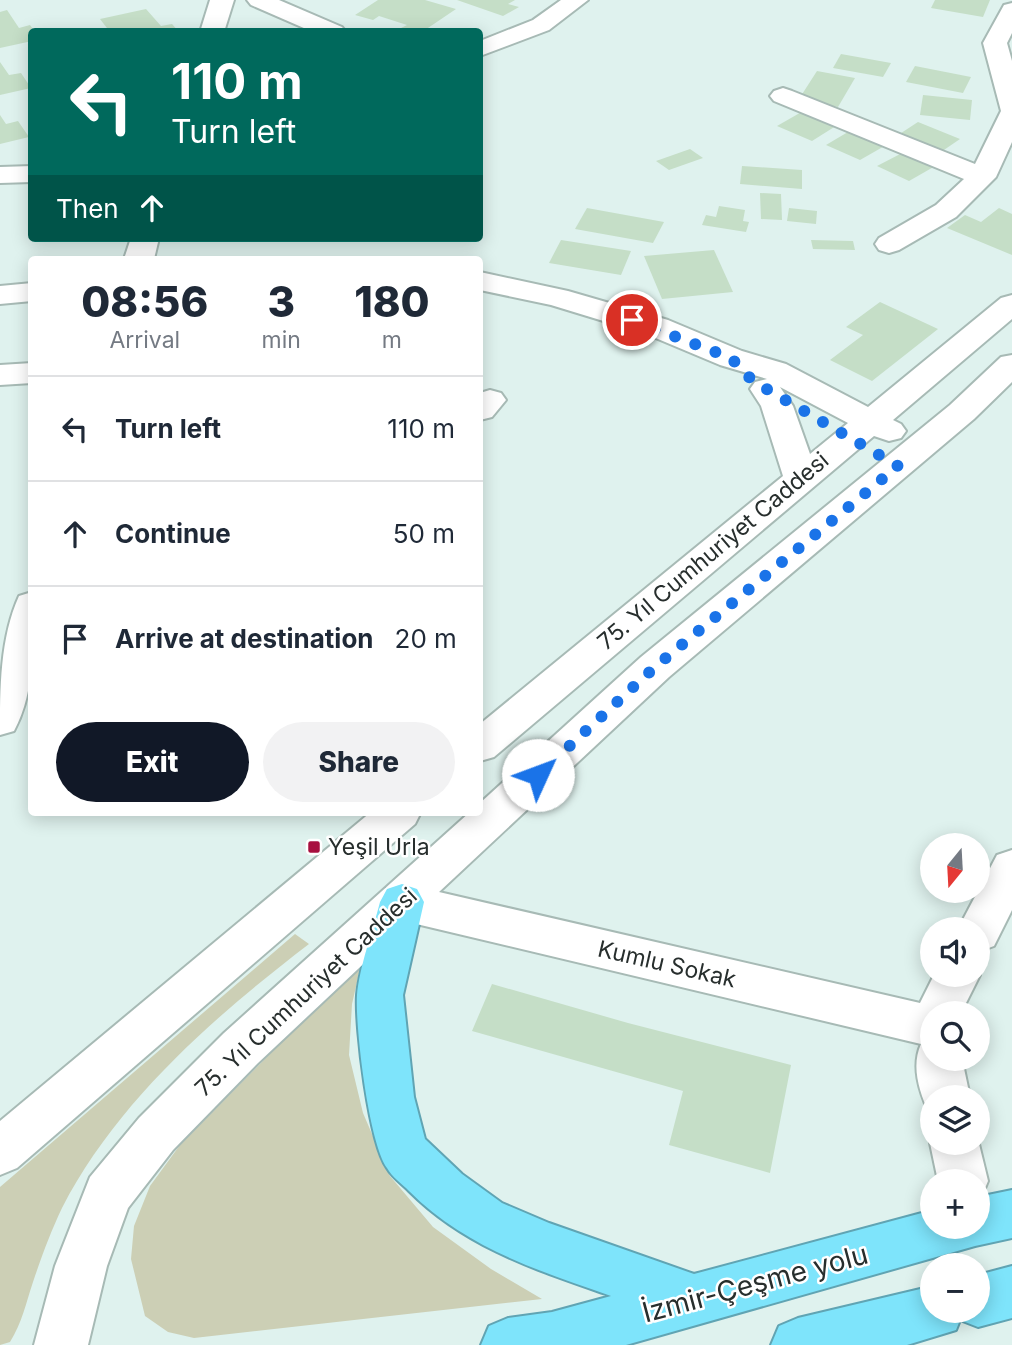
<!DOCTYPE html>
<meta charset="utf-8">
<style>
:root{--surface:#fff;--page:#f2f2f3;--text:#1f2937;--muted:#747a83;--line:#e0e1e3;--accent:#111827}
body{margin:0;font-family:Inter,sans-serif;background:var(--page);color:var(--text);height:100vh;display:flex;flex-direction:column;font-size:26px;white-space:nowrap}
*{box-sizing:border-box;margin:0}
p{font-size:23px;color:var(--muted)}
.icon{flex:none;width:38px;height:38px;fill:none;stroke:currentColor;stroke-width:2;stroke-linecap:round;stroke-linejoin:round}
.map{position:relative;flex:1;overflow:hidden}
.details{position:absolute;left:28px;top:256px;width:455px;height:560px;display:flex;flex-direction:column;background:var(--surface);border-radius:7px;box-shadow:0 4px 18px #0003}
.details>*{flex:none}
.banner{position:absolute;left:28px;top:28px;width:455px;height:214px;border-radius:7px;box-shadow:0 4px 18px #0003;background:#00695c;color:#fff;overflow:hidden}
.needle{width:46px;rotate:198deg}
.buttons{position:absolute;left:920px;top:833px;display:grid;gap:14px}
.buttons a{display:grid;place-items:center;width:70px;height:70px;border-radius:50%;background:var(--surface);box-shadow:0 4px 18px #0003;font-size:35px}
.pin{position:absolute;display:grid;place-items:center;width:60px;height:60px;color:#fff;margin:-30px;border:4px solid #fff;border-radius:50%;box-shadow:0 2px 7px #0007}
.me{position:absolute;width:77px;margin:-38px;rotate:47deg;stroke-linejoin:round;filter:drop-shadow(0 0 5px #0008)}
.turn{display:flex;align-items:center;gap:24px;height:147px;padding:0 28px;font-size:32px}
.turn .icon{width:91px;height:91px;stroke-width:2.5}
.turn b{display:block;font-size:49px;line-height:60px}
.then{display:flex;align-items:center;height:66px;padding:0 28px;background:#0003;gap:14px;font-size:26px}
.eta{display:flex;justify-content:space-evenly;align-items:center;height:119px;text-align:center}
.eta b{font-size:42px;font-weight:800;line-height:49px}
.cta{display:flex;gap:14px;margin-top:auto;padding:14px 28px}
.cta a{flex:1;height:80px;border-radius:42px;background:var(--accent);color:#fff;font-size:28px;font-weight:800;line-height:80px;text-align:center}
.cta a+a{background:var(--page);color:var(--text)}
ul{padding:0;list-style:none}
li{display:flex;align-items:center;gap:21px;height:105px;padding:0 28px;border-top:2px solid var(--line)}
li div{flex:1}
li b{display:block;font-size:26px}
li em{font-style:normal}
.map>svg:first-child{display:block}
.green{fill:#cccfb5}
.building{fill:#c5dec7}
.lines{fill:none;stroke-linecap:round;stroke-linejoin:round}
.minor-casing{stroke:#a7bab5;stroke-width:4}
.highway-casing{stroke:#60a4b3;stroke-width:4}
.minor{fill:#fff;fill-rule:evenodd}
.highway{fill:#7ee4fb;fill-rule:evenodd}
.route{stroke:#1a73e8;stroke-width:12;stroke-dasharray:0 21.6}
.poi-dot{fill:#a7103f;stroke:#fff;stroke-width:2.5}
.labels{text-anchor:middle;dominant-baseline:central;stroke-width:5;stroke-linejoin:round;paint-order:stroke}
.street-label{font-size:23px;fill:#272e2d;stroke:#fff}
.poi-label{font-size:23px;fill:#272e2d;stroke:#fff;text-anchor:start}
.near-street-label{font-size:28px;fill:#272e2d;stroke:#fff}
</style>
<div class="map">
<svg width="1012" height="1345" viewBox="0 0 1012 1345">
<rect width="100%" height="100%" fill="#dff2ee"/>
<g class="green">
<path d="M295,934L309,944C215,1016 117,1101 62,1208C51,1231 41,1258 33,1282C26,1303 22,1323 10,1342L0,1345V1187Z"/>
<path d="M360,969L352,1004L349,1055L363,1113L390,1176L433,1227L491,1269L542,1299L194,1338L168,1332L145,1316L131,1259L134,1226L150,1186L180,1145L336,987Z"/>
</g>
<g class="building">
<path d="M378,0H425L456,9L422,32H411L401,28L407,25L379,16L373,20L355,15Z"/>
<path d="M457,0H515L508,4L519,7L503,16Z"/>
<path d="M935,0H990L983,17L931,8Z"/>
<path d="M146,9L161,26L172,24L179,32H110L100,19Z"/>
<path d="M7,10L19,28L30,25L35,32H32V41L0,48V12Z"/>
<path d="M841,54L891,63L883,77L833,68Z"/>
<path d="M0,62L9,75L21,73L31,88L0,95Z"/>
<path d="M915,66L971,77L963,93L906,82Z"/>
<path d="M817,71L855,78L838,107L799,99Z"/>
<path d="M923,95L972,100L970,120L920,115Z"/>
<path d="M805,110L839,124L812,141L777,126Z"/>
<path d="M0,115L6,124L18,121L29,137L0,144Z"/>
<path d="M918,122L960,139L938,154L895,137Z"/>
<path d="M853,129L888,144L860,160L826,145Z"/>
<path d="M690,149L703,158L669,170L656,161Z"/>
<path d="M906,151L937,165L909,181L877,166Z"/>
<path d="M742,166L802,170V189L740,184Z"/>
<path d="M760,193L781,194L782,220L761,219Z"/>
<path d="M719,206L745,210L743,221L749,222L746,232L702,225L706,215L716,217Z"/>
<path d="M587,208L664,222L653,243L575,229Z"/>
<path d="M789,208L817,211L816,224L787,221Z"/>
<path d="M999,208L1012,214V255L947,228L965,215L981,222Z"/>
<path d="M561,240L631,251L621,275L549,263Z"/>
<path d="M811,240L853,241L855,250L813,249Z"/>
<path d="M714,250L733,292L662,299L644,256Z"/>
<path d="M880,302L938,329L872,381L830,360L863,335L846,327Z"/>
<path d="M492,984L628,1023L791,1065L770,1173L669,1145L683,1091L472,1031Z"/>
</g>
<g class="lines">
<defs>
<g id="minor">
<path d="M210,0H234L224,32H200Z"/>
<path d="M247,0H279L342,27L346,32H313L251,5Z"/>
<path d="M561,0H588L549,30L480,56V41L533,20Z"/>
<path d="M1012,3V33L1007,43L1012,61V142L996,177L956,217L899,250L889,253L879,250L875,244L879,238L936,205L964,179L774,101L770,96L774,91L783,88L792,91L975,164L1001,111L983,43L1004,5Z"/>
<path d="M32,166V182L0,183V167Z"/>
<path d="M131,238H159L154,259H124Z"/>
<path d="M480,272L568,291L668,320L742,351L786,364L868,407L1001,298L1012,295V319L893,420L901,424L906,431L901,438L889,441L874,436L494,757L480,761V724L783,476L761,406L750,389L755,382L767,379L720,365L646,334L551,305L480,290ZM780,387L848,423L810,454L793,406Z"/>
<path d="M32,283V301L0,304V286Z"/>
<path d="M1012,355V382L974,419L669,677L439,892L920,1003L934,975H978V972L980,975L961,1013H933V1059H962L970,1097H933V1114L929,1113C919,1091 911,1066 921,1044L408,922L258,1063L173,1150L128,1208L107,1266L88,1345H34L55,1266L90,1177L139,1118L224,1033L470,812H480V803L641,657L950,405L1001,357Z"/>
<path d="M32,363V383L0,385V365Z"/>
<path d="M490,390L501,393L506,400L492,417L480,420V393Z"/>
<path d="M32,592C32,638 37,689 14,731L0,735C0,688 0,638 19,596Z"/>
<path d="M371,812H421L415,824L17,1168L0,1175V1121Z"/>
<path d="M1012,850V910L994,946L978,952V929H958L997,855Z"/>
<path d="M933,1138V1143H978V1140L988,1181L981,1198L978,1199V1181H938L930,1143Z"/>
</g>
<g id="highway">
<path d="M402,884L417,889L424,902L403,995L414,1097L425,1139L462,1174L502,1203L549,1223L694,1274L933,1210V1227H978V1197L1012,1190V1238L975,1246L626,1345H481L489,1326L508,1318L552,1312L611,1296C537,1270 466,1248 409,1191C402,1184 392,1177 387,1168C369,1143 355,1027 357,995C359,969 373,929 380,902L387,889Z"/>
<path d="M1012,1266V1318L978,1327L960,1320L956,1330L907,1345H771L779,1326L798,1318L933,1286V1311H978V1275Z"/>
</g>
</defs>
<use href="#minor" class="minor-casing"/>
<use href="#highway" class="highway-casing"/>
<use href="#minor" class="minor"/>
<use href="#highway" class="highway"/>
</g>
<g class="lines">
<path class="route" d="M538,775L655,667L898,466L753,381L731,358L632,320"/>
</g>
<rect class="poi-dot" x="307" y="840" width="14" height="14" rx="3.5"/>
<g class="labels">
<g class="street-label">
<text transform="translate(713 551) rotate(-40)">75. Yıl Cumhuriyet Caddesi</text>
<text transform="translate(667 964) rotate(13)">Kumlu Sokak</text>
<text transform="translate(306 992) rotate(-43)">75. Yıl Cumhuriyet Caddesi</text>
</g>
<g class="poi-label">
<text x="328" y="847">Yeşil Urla</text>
</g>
<g class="near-street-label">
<text transform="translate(755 1283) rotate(-15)">İzmir-Çeşme yolu</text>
</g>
</g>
</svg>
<div class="buttons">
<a><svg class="needle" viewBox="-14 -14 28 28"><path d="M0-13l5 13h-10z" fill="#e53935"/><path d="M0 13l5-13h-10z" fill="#747a83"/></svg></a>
<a><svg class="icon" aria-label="sound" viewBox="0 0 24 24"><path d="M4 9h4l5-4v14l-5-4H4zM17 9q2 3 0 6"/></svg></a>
<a><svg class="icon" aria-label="search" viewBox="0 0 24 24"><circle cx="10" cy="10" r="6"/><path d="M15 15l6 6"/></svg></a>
<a><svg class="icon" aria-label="layers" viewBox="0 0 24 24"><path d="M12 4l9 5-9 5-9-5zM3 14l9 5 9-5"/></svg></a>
<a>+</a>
<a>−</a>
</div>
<div class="pin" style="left:632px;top:320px;background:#d93025"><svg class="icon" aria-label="arrive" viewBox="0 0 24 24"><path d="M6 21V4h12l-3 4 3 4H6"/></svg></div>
<svg class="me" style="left:538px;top:775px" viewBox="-20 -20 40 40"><circle r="19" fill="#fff"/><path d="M0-13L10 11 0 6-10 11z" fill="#1a73e8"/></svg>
<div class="banner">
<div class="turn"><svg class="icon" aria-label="left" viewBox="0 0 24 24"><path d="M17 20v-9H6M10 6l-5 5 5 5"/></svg><div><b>110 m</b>Turn left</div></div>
<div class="then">Then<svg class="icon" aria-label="ahead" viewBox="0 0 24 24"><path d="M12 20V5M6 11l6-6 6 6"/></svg></div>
</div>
<section class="details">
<div class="eta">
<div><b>08:56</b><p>Arrival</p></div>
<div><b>3</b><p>min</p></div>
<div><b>180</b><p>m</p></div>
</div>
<ul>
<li><svg class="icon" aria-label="left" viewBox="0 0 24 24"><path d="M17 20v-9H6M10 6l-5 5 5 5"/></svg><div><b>Turn left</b></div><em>110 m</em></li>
<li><svg class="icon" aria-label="ahead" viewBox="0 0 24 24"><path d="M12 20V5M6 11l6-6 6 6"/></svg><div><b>Continue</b></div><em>50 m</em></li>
<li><svg class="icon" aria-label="arrive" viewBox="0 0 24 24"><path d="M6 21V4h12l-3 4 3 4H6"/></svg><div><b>Arrive at destination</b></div><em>20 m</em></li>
</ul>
<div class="cta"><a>Exit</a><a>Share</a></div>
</section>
</div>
